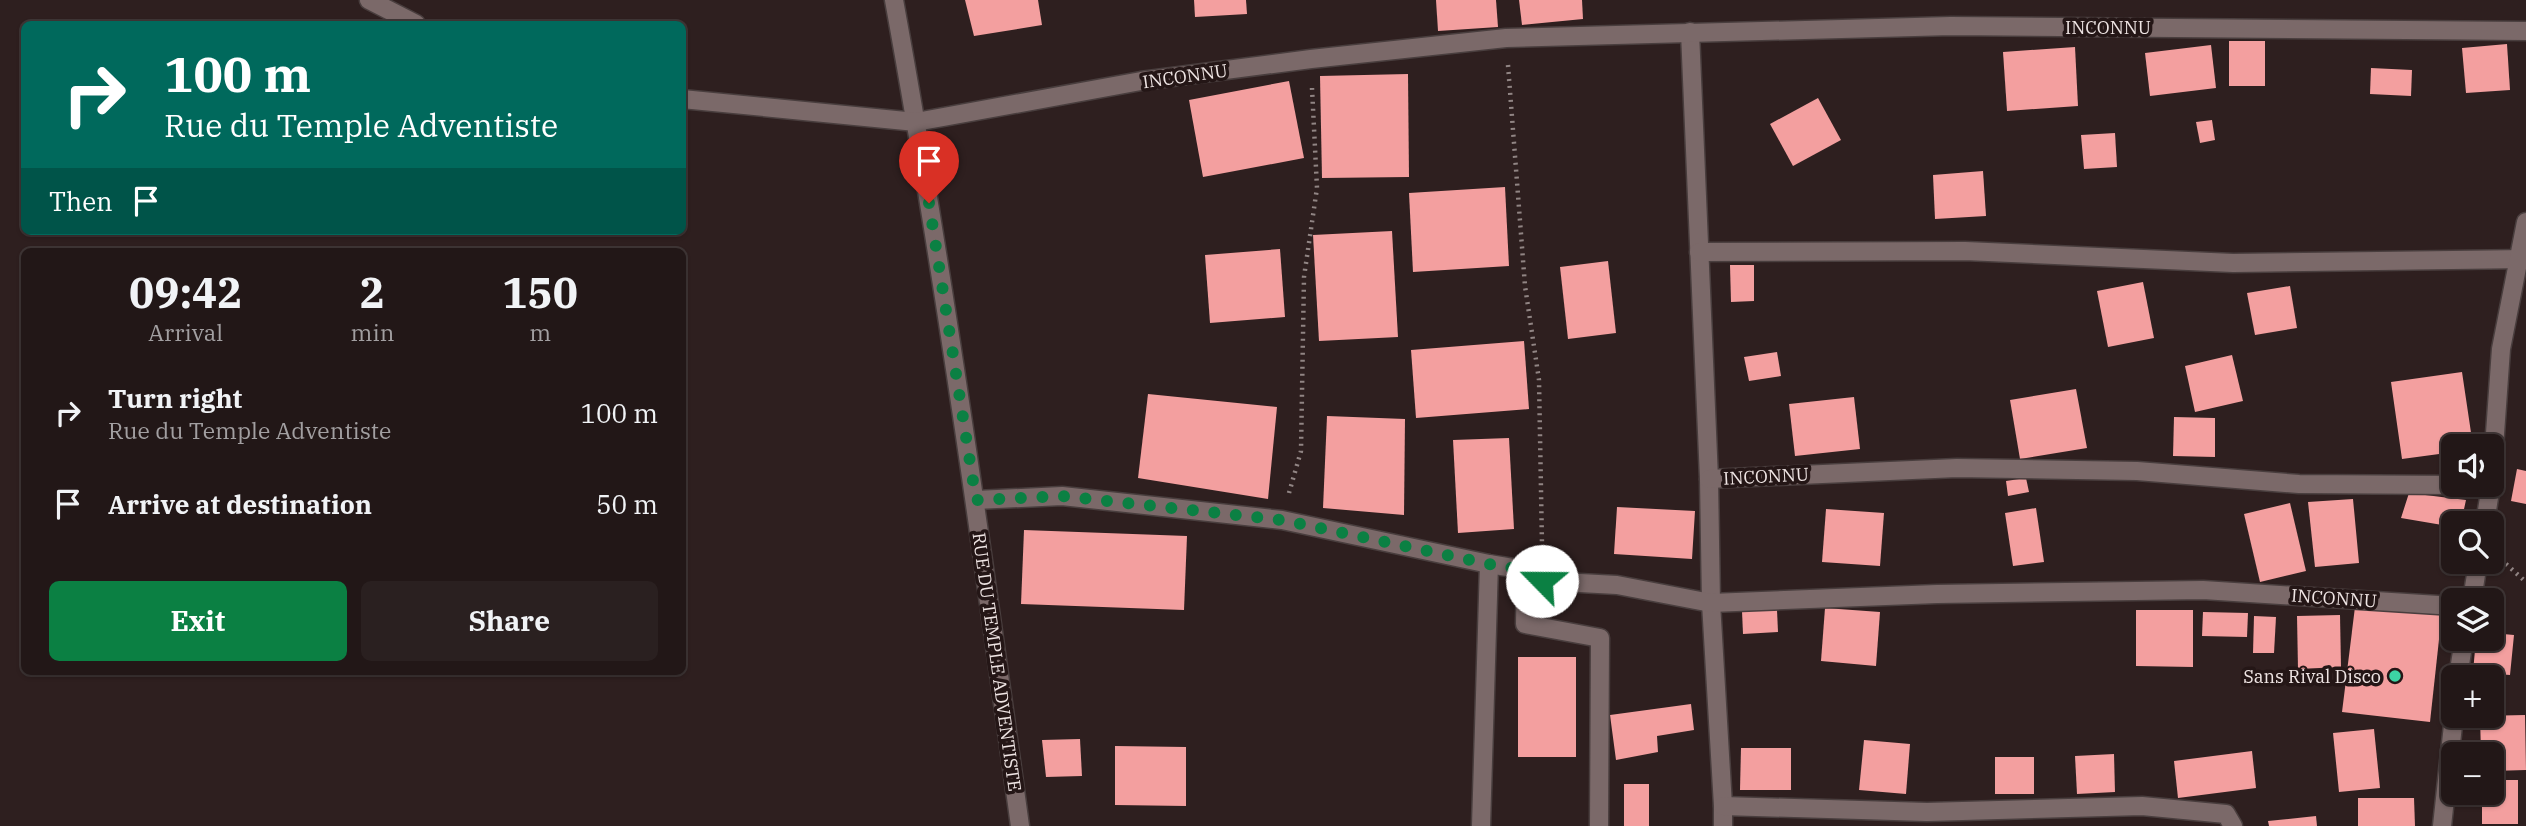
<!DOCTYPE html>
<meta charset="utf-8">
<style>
:root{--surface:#221717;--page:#2a2020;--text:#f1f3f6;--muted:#a29fa1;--line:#3f3636;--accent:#0b8043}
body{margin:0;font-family:"IBM Plex Serif",serif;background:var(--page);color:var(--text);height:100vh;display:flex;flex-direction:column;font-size:26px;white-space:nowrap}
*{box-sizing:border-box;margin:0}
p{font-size:23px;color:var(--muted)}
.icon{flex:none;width:38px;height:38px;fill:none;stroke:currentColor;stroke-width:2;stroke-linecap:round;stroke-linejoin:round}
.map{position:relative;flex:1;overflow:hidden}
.drawer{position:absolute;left:21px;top:248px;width:665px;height:427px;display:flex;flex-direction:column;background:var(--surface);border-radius:10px;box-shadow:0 2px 5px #0004,0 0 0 2px var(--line)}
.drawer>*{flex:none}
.hud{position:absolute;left:21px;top:21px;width:665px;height:214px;border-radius:10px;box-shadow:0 2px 5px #0004,0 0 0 2px var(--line);background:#00695c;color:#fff;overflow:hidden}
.buttons{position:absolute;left:2441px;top:434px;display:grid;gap:14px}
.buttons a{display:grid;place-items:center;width:63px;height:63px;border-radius:10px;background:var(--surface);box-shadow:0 2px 5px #0004,0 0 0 2px var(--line);font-size:35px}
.pin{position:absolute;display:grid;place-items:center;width:60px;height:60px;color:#fff;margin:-72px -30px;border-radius:50% 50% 50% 0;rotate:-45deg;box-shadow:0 0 7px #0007}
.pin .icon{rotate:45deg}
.me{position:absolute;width:77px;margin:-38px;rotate:293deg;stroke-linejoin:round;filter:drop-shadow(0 0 5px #0008)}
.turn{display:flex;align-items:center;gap:24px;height:147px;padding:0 28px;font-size:32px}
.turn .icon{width:91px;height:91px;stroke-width:2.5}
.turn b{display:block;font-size:49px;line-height:60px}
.then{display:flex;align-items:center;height:66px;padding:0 28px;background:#0003;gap:14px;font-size:26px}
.eta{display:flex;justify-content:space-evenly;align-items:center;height:119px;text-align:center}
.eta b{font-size:42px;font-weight:700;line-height:49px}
.action{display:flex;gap:14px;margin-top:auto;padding:14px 28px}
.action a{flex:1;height:80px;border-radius:10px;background:var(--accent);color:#fff;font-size:28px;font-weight:700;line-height:80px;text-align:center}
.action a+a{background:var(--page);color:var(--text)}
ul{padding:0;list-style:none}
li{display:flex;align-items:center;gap:21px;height:91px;padding:0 28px}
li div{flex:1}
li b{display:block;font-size:26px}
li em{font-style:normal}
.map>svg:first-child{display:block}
.building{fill:#f39f9f}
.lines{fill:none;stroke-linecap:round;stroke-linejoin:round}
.street-casing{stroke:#493e3e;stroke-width:21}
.path{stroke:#918584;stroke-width:4.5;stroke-dasharray:2 5;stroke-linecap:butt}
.street{stroke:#7b6969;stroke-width:18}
.route{stroke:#0b8043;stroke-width:12;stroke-dasharray:0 21.6}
.poi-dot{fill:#3cd4a4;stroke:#241616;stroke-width:2.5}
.labels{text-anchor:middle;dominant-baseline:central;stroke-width:7;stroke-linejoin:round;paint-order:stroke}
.street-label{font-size:18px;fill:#efe5e4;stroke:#241616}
.poi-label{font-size:18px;fill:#efe5e4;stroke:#241616;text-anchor:end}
</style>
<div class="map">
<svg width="2526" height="826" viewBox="0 0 2526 826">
<rect width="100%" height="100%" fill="#2e1f1f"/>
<g class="building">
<path d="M965,0H1038L1042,25L974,36Z"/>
<path d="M1194,0H1246L1247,14L1195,17Z"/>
<path d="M1436,0H1496L1498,27L1438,31Z"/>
<path d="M1519,0H1582L1583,19L1522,25Z"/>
<rect x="2229" y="41" width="36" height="45"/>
<path d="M2507,44L2510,90L2466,93L2462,48Z"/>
<path d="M2211,45L2216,88L2150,96L2145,53Z"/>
<path d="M2075,47L2078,106L2007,111L2003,52Z"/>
<path d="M2371,68L2412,70L2411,96L2370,94Z"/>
<path d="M1408,74L1409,177L1322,178L1320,76Z"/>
<path d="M1289,81L1304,158L1203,177L1189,100Z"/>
<path d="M1818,98L1841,140L1793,166L1770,124Z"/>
<path d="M2212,120L2215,140L2200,143L2196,122Z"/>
<path d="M2115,133L2117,167L2084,169L2081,135Z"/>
<path d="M1983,171L1986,216L1935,219L1933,175Z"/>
<path d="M1505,187L1509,266L1413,272L1409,193Z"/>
<path d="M1392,231L1398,337L1319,341L1313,235Z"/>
<path d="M1280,249L1285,317L1210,323L1205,255Z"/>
<path d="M1608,261L1616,333L1568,339L1560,267Z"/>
<path d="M1730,265H1754V301L1731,302Z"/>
<path d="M2143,282L2154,338L2108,347L2097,291Z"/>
<path d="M2290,286L2297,328L2255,335L2247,293Z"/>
<path d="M1524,341L1529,409L1416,418L1411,350Z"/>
<path d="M1777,352L1781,376L1749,381L1744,357Z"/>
<path d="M2232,355L2243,401L2195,412L2185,366Z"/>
<path d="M2462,372L2473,446H2454V452L2402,459L2391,382Z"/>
<path d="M2076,389L2087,448L2020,459L2010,400Z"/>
<path d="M1148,394L1277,407L1268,499L1138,478Z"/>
<path d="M1854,397L1860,449L1795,456L1789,404Z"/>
<path d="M1327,416L1405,419L1404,515L1323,508Z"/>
<path d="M2174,417L2215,418V457L2173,456Z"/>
<path d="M1509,438L1514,529L1458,533L1453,440Z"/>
<path d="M2517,469L2526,471V504L2511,501Z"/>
<path d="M2026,478L2029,492L2008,496L2006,481Z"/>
<path d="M2409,493L2466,500L2461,523H2454V527L2401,518Z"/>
<path d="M2353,499L2359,563L2315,567L2308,502Z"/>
<path d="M2290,503L2306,571L2260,582L2244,514Z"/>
<path d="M1617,507L1695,511L1692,559L1614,554Z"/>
<path d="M2036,508L2044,562L2013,566L2005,513Z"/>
<path d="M1826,509L1884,513L1880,566L1822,562Z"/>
<path d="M1024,530L1187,536L1184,610L1021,604Z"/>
<path d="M2355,607L2442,612L2430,722L2342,712Z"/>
<path d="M1825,608L1880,612L1876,666L1821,661Z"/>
<path d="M1777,610L1778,632L1743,634L1742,611Z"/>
<path d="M2136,610H2193V667L2136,666Z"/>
<path d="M2203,612L2248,613L2247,637L2202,636Z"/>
<path d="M2340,615L2341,667L2298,669L2297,616Z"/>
<path d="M2254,616L2276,617L2274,653H2253Z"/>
<path d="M2492,633L2514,635L2510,675L2473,672L2476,639H2492Z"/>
<rect x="1518" y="657" width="58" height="100"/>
<path d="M1691,704L1694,730L1657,736L1658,752L1616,760L1610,715Z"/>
<path d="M2525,715L2526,770L2492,771V754H2481L2480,716Z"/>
<path d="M2374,729L2380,788L2339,792L2333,733Z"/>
<path d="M1080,739L1082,776L1046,777L1042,740Z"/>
<path d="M1864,740L1910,744L1906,794L1859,790Z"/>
<path d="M1115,746L1186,747V806L1115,805Z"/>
<path d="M1741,748H1791V790H1740Z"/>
<path d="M2252,751L2256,788L2178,798L2174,761Z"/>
<path d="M2114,754L2115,792L2077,794L2075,756Z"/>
<rect x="1995" y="757" width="39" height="37"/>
<path d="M2492,780H2518V824H2482V793H2492Z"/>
<rect x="1624" y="784" width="25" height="42"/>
<path d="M2358,798H2414L2415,826H2358Z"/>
<path d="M2316,816L2317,826H2269L2268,821Z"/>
</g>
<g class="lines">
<defs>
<g id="street">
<path d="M369,0L416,24"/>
<path d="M894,0C944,274 982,550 1020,826"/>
<path d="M1690,32L1709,479L1711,603L1723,806V826"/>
<path d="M682,99L916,122L1141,81L1311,59L1506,38L1951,26L2526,31"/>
<path d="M1699,252L1965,251L2233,263L2526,259"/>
<path d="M2492,476L2501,349L2526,222"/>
<path d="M1709,479L1957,468L2137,471L2299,484L2454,485"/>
<path d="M976,500L1062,496L1282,520L1489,564L1526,570L1542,581L1617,585L1711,603L1937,594L2203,590L2454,606"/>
<path d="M2485,523L2491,485"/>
<path d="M1526,570L1525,624L1600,638L1599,826"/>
<path d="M2472,600L2478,562"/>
<path d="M2458,677L2464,639"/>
<path d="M1723,806L1927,812L2142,806L2226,814L2233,826"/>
<path d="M1481,826L1489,564"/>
<path d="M2442,826L2454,716"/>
</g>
</defs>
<use href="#street" class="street-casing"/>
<g class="path">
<path d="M1508,65L1525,286L1539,380L1542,545"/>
<path d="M1289,493L1301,451L1304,277L1317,188L1312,88"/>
<path d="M2506,564L2526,582"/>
</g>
<use href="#street" class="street"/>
</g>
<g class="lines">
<path class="route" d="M929,203L976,500L1062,496L1282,520L1489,564L1526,570L1542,581"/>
</g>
<circle class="poi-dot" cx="2395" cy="676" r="7"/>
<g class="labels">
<g class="street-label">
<text x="2108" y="27">INCONNU</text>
<text transform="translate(1185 76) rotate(-8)">INCONNU</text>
<text transform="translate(1766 476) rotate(-3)">INCONNU</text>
<text transform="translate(2334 598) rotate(4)">INCONNU</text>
<text transform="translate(997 662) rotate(82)">RUE DU TEMPLE ADVENTISTE</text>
</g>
<g class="poi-label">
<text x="2381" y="676">Sans Rival Disco</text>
</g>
</g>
</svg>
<div class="buttons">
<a><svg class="icon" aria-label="sound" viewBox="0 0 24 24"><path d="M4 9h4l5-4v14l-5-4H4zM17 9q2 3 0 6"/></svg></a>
<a><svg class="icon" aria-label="search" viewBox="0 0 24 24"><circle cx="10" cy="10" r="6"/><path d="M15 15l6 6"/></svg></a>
<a><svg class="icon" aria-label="layers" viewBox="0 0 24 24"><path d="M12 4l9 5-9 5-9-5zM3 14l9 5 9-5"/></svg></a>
<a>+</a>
<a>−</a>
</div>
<div class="pin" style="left:929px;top:203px;background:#d93025"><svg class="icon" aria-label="arrive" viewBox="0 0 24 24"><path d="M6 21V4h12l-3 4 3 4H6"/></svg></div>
<svg class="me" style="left:1542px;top:581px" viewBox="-20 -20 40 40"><circle r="19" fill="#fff"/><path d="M0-13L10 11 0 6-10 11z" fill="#0b8043"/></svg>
<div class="hud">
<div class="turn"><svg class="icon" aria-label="right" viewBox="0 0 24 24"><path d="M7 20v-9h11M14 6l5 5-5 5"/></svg><div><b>100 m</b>Rue du Temple Adventiste</div></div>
<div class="then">Then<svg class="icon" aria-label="arrive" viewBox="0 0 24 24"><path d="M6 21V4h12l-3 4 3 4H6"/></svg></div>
</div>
<section class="drawer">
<div class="eta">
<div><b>09:42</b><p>Arrival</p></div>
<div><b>2</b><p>min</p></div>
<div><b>150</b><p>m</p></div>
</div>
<ul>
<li><svg class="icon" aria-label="right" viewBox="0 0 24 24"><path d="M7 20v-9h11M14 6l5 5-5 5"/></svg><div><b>Turn right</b><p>Rue du Temple Adventiste</p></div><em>100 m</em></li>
<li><svg class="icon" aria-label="arrive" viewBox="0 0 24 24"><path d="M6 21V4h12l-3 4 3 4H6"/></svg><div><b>Arrive at destination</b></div><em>50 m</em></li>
</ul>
<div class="action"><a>Exit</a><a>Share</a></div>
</section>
</div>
